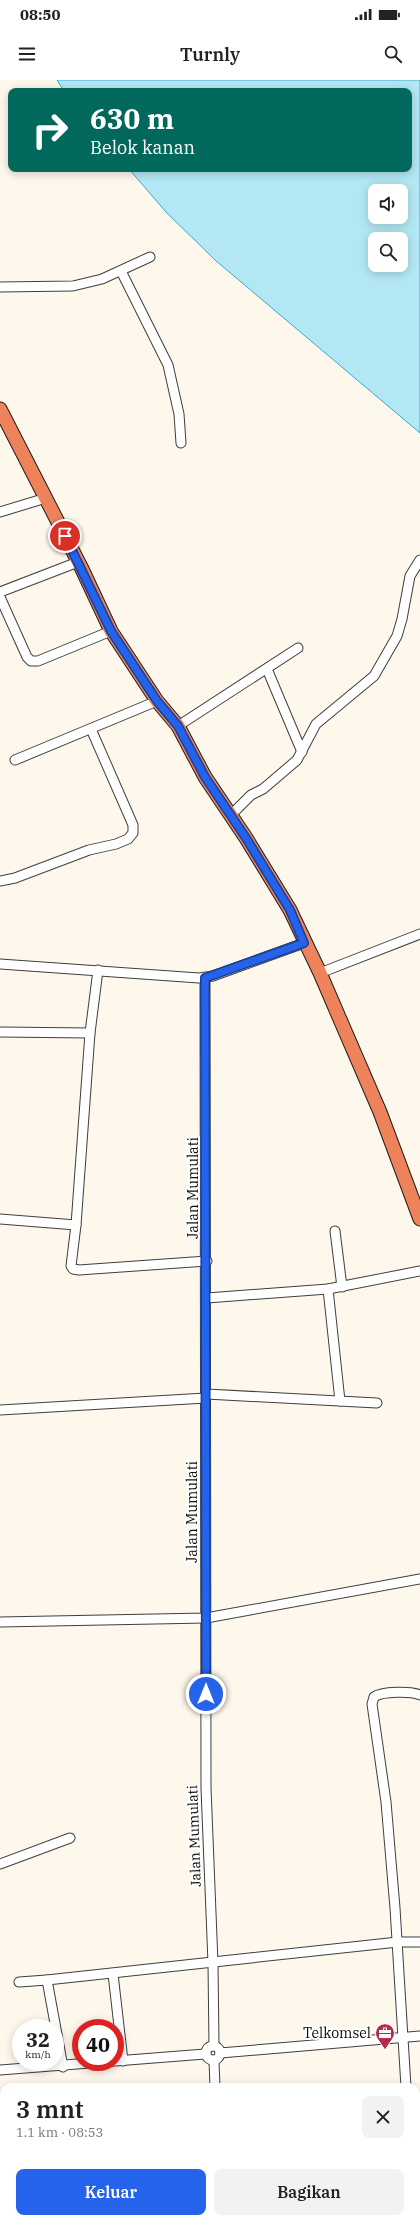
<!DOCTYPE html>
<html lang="id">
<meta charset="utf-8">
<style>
:root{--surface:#fff;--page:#f2f2f2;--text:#222;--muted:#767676;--accent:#2563eb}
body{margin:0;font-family:"IBM Plex Serif",serif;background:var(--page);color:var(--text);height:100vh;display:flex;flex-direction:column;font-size:15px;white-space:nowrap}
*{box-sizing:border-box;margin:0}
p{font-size:13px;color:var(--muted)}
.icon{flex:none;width:22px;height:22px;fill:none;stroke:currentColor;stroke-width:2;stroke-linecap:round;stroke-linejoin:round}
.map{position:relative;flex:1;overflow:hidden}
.details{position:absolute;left:0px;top:2003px;width:420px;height:140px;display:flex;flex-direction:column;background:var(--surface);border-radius:12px 12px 0 0;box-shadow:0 2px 10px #0003}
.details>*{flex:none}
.hud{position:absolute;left:8px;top:8px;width:404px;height:84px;border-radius:8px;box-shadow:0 2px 10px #0003;background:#00695c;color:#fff;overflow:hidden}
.controls{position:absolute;left:368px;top:104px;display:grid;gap:8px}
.controls a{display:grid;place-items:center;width:40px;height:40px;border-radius:8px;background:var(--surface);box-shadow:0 2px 10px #0003;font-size:20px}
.speed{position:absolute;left:12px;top:1939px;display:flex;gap:8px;font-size:20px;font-weight:700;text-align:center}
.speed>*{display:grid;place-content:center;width:52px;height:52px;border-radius:50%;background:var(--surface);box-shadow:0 2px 10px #0003;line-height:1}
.speed small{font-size:10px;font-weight:400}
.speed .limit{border:6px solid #d22;background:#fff;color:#111}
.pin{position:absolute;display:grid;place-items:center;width:34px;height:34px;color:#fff;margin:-17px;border:2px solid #fff;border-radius:50%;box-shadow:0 1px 4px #0007}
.me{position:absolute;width:44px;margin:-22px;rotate:0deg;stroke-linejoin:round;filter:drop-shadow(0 0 3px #0008)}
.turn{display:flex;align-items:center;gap:14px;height:84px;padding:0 16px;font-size:18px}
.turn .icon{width:52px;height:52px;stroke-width:2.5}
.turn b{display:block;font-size:28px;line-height:34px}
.round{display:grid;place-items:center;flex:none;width:42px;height:42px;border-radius:8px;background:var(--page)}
.overview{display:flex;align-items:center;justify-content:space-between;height:68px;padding:0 16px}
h1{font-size:24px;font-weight:600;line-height:30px}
.cta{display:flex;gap:8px;margin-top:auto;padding:8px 16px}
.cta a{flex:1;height:46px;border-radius:8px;background:var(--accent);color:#fff;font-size:16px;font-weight:600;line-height:46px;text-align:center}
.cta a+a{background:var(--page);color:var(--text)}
.status{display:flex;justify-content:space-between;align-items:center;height:28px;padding:0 20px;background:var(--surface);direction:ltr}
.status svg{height:11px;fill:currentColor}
header{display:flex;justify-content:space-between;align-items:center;height:52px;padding:0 16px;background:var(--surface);font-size:18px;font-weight:600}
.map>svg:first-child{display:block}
.water{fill:#b2e7f3;stroke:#3da9c7;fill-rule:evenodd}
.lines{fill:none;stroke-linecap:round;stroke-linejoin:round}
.minor-casing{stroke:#3f3f3f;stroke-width:11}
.highway-casing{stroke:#1d1d1d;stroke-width:15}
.minor{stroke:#fff;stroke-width:9}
.highway{stroke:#ee825a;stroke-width:13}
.route-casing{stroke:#184099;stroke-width:10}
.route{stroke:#2563eb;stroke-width:7}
.labels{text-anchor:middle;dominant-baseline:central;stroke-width:4;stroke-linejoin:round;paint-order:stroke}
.street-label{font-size:14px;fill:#0c0c0c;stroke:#fff}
.poi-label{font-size:14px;fill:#0c0c0c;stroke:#fff;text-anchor:end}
</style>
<div class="status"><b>08:50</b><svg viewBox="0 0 49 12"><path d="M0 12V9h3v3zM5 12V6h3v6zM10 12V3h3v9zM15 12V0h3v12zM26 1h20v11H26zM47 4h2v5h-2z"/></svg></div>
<header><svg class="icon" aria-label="menu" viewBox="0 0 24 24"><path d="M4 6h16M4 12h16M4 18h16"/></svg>Turnly<svg class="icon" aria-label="search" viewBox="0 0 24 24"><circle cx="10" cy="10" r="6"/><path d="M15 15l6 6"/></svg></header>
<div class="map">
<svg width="420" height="2143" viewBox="0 0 420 2143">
<rect width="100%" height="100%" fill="#fef7eb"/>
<path class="water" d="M57,0H420V353L215,180L166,132L129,89H409V11H64ZM375,111H401V137H375ZM375,159H401V185H375Z"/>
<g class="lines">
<defs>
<g id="minor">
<path d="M121,191L168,285L179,334L181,363"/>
<path d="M0,207L73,206L102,199L150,177"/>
<path d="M0,432L46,418"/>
<path d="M0,512L78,482"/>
<path d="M0,517L27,577L31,581H38L111,551"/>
<path d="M267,589L302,672"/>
<path d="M178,646L298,568"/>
<path d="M15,680L157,621"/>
<path d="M231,735L251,715L263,709L297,680L316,644L374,596L397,556L402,539L410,496L420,480"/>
<path d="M0,801L15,798L89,770L116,764L128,759L133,753V745L91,649"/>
<path d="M0,884L199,898L213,896L304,863"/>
<path d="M98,890L90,953L76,1145L71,1186L73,1189L79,1190L207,1181"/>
<path d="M320,893L420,854"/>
<path d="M205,898L206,1708L213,1883L214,1966"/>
<path d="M0,952L90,953"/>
<path d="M0,1139L76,1145"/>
<path d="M335,1151L342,1207"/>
<path d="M328,1209L340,1321"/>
<path d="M207,1218L328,1209L420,1191"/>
<path d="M206,1314L377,1323"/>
<path d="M0,1330L206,1318"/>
<path d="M0,1542L206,1538L420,1499"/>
<path d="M0,1784L70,1758"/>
<path d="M113,1894L123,1981"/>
<path d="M19,1902L47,1900"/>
<circle cx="213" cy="1973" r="7"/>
<path d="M220,1973L420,1956"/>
<path d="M214,1981L215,2007"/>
<path d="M63,1987L47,1900L398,1862H420"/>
<path d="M0,1990L205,1974"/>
<path d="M406,2007L395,1828L386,1722L372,1624L374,1617C382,1611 411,1611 420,1615"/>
<path d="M220,2139V2143"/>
<path d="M412,2139V2143"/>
</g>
<path id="highway" d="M0,329L82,489L111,551L157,621L178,646L205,697L246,758L290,830L320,893L380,1032L420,1139"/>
</defs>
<use href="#minor" class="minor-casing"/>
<use href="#highway" class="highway-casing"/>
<use href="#minor" class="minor"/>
<use href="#highway" class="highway"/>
</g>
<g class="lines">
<defs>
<path id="route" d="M65,456L111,551L157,621L178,646L205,697L246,758L290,830L304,863L205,898L206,1614"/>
</defs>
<use href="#route" class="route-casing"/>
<use href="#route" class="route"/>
</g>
<defs>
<symbol id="office-pin" viewBox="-11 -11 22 30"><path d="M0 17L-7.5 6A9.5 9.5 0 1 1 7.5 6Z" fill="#b52a4b" stroke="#fff"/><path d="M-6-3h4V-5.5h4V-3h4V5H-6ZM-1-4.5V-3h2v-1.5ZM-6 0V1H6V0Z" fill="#fff"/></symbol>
</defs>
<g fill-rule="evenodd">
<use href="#office-pin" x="374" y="1942" width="22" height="30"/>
</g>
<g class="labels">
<g class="street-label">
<text transform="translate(193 1108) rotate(-90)">Jalan Mumulati</text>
<text transform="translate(192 1432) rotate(-90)">Jalan Mumulati</text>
<text transform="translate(194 1756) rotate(-92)">Jalan Mumulati</text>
</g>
<g class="poi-label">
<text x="371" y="1953">Telkomsel</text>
</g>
</g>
</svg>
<div class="controls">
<a><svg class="icon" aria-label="sound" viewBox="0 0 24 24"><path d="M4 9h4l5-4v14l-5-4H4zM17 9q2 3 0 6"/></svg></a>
<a><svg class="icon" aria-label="search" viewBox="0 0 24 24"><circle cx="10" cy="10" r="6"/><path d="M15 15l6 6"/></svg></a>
</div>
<div class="speed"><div>32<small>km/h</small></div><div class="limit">40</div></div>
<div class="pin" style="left:65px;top:456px;background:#d93025"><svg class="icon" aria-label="arrive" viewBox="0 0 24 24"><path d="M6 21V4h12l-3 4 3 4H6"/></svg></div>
<svg class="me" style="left:206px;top:1614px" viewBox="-20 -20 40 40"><circle r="17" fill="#2563eb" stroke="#fff" stroke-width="3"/><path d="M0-11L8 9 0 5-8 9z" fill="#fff"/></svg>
<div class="hud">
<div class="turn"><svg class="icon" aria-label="right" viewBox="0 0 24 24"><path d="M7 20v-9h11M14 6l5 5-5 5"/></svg><div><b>630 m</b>Belok kanan</div></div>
</div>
<section class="details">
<div class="overview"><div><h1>3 mnt</h1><p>1.1 km · 08:53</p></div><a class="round"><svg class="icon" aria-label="close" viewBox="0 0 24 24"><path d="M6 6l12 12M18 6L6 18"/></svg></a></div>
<div class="cta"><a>Keluar</a><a>Bagikan</a></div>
</section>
</div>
